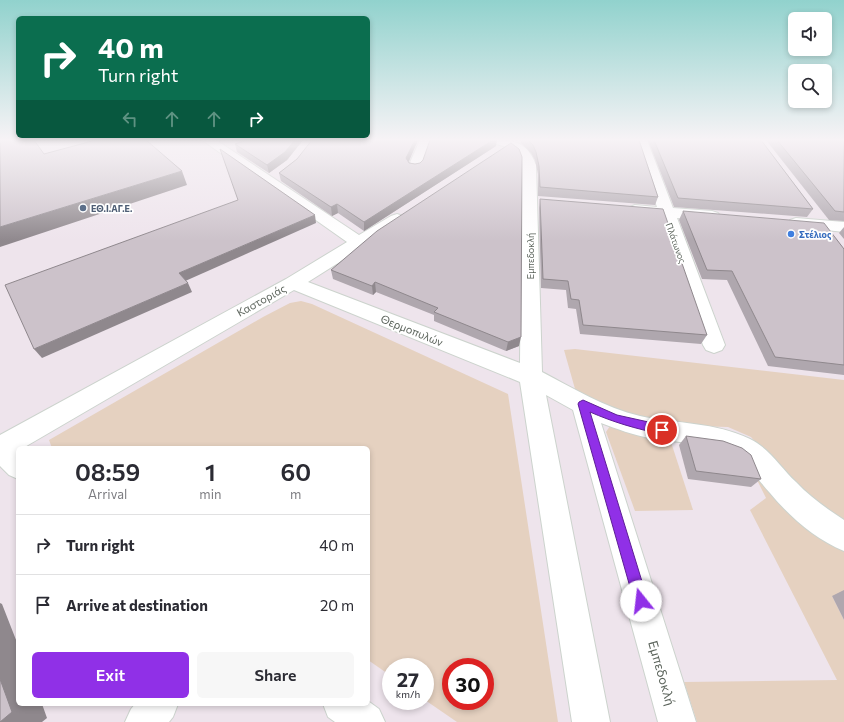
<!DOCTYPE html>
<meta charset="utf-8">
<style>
:root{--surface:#fff;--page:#f7f7f7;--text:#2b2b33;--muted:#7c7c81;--line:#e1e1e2;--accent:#9030e7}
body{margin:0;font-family:Commissioner,sans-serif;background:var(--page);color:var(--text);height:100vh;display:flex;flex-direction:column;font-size:15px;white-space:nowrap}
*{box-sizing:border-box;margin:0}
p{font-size:13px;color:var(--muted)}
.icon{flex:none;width:22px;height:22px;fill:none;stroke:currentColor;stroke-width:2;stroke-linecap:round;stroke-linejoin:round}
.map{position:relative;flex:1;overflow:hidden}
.side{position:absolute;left:16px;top:446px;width:354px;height:260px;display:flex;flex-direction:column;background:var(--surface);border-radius:6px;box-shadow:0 2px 6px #0003}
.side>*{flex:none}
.hud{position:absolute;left:16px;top:16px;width:354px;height:122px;border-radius:6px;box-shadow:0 2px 6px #0003;background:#0b6e4f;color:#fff;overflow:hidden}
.fabs{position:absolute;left:788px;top:12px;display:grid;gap:8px}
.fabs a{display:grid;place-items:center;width:44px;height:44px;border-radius:6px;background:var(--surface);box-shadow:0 2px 6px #0003;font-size:20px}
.speed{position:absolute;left:382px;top:658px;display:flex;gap:8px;font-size:20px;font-weight:700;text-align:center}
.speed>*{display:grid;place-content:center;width:52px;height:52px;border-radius:50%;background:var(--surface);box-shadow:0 2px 6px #0003;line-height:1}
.speed small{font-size:10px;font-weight:400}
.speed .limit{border:6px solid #d22;background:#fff;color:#111}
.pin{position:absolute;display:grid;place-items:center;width:34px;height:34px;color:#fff;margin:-17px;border:2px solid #fff;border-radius:50%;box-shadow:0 1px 4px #0007}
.me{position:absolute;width:44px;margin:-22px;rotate:344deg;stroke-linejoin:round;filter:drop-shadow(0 0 3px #0008)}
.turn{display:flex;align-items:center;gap:14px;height:84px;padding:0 16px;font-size:18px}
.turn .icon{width:52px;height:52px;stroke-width:2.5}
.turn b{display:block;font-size:28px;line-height:34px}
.lanes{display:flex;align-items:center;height:38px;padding:0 16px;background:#0003;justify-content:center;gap:20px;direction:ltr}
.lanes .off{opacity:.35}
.eta{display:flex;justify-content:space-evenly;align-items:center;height:68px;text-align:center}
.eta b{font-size:24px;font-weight:600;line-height:28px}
.button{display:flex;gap:8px;margin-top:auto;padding:8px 16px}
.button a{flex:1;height:46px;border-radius:6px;background:var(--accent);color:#fff;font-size:16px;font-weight:600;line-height:46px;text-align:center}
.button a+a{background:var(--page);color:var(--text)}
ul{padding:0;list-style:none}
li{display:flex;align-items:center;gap:12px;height:60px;padding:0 16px;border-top:1px solid var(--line)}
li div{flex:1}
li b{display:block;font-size:15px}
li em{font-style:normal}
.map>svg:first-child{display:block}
.green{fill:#e5d1c0;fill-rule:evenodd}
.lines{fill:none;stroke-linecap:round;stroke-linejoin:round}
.minor-casing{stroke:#ccd3cd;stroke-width:2}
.minor{fill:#fff;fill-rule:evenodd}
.wall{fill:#afa7ae}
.shaded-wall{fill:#8f888d}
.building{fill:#ccc2ca;stroke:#8f888d}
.route{fill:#9030e7;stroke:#5e1f96}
.service-dot{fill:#5c6f8a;stroke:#fff;stroke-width:1.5}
.shop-dot{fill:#3f7fe0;stroke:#fff;stroke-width:1.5}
.labels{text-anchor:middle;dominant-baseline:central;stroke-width:3.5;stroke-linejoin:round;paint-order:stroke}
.far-service-label{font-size:9px;font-weight:bold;fill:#4e5e75;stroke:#fff;text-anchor:start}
.far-shop-label{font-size:9px;font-weight:bold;fill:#366cbe;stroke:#fff;text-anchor:start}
.far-street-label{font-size:9px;fill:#5c645c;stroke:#fff}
.street-label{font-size:11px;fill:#5c645c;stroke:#fff}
.near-street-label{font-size:13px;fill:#5c645c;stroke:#fff}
</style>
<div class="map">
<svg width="844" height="722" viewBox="0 0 844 722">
<rect width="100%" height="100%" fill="#eee4ec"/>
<g class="green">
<path d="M301,301L312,304L508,394L558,722H457L425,700V667H391V676L368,660V448H52L49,440L263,317L290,303ZM451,667H485V701H451Z"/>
<path d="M575,349L844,380V523L827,514L777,468L751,437L728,427L694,426L621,412L577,396L564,350Z"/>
<path d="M610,426L670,439L693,510L635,511L606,432Z"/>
<path d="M747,460L844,542V596H832L844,620V722H697L684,682L837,680L750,510L766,498Z"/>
</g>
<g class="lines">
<defs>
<g id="minor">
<path d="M202,140H216L359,235L391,216L397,214L403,216L405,219L403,222L308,282L520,363L522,165C517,150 506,146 492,143L490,140C513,140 527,141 536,165L542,372C573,388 605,408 640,416C677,424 715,422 750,439C769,448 781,468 796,482C810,497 827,509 844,520V551C815,539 790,517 770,493C758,480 749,465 734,456C710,442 677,443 650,438C633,435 617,429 601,423L696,722H658L573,410L546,395L610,722H572L520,382L294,290L23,448H18V479L9,475L0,466V435L286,279L347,242Z"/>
<path d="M420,140H432L422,167L420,170L415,171L410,170L408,167Z"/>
<path d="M635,140H647L673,208L712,211L718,213L720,216L718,219L712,221L677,218L725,345L722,350L714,353L706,350L703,345L660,217L630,213L627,210L630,207L635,205L657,207Z"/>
<path d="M796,218L844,222V232L790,226L788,223L790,220Z"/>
<path d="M368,701L379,709L385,722H335L328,717L323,704H368Z"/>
<path d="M135,704H178L173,717L169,722H125L131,709Z"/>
</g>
</defs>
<use href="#minor" class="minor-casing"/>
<use href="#minor" class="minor"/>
</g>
<g class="wall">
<path d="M235,140H303L287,160L269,173L237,152L235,144L240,142Z"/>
<path d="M312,140H418L408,162L415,164L496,146L364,231L338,213L332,216L281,181L279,173L297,159Z"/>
<path d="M521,140H639L658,197L655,205L538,196V174L535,160L531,153L521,143Z"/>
<path d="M648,140H761L813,209L807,217L674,207Z"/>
<path d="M766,140H844V221L829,220Z"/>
<path d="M522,157L519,346L506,351L434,321V315L376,292L373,295L333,279L331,270Z"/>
<path d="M540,199L707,335L701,344L580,334L576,309L568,308L566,290L541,288L539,208Z"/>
<path d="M683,211L844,249V375L768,366L727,280L702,279L679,220Z"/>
<path d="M844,227V239L839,233Z"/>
<path d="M686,436L761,479L751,487L688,479L679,445Z"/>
<path d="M844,590V620L832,596Z"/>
</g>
<g class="shaded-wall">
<path d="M295,140H303L287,160L269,173L267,165Z"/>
<path d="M415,140H418L407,166L406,158Z"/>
<path d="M493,140H497L496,146L364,231V222Z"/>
<path d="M182,171L187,185L0,247V227Z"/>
<path d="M337,204L338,213L332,216L331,207Z"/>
<path d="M315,215L316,223L183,282L179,273Z"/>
<path d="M375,282L376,292L373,295L372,286Z"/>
<path d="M188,283L192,292L42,358L34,349Z"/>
<path d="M521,337L519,346L506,351L508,342Z"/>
<path d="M0,603L2,604L18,645V704H42L47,718L42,722H0Z"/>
</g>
<g class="building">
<path d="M0,140H34L44,154L96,140H146L182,171L0,227Z"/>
<path d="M248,140H295L285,152L267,165L235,144Z"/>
<path d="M312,140H415L406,158L409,163L415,164L420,163L423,160L430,140H493L364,222L337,204L331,207L279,173L297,159Z"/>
<path d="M528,140H639L658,197L540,187L539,166L536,152L533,145Z"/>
<path d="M654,140H761L813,209L678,198Z"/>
<path d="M777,140H844V212L835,211Z"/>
<path d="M511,143L519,149L522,157L521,337L508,342L434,312L438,308L375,282L372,286L331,270L377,231Z"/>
<path d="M220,149L315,215L179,273L188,283L34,349L5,285L238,200Z"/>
<path d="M540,199L663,209L707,335L583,325L579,300L571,299L568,281L543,279Z"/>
<path d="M683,211L824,223L844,249V365L775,357L732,271L707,270Z"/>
<path d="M686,436L723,441L742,448L751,455L761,479L696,471Z"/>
<path d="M0,679L12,712L0,722Z"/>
</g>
<linearGradient id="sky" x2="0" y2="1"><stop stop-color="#91d2cd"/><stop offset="0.58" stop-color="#f7f3f6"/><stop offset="1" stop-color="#f7f3f6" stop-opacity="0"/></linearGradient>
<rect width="844" height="241" fill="url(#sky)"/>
<path class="route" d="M583,400L617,415L662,425L665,427L667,430L665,433L662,434C636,429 613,422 590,412L648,601L646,606L641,608L636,606L634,601L578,404L579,402Z"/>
<circle class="service-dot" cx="83" cy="208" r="4"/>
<circle class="shop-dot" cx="791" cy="234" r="4"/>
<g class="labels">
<g class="far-service-label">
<text x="91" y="208">ΕΘ.Ι.ΑΓ.Ε.</text>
</g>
<g class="far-shop-label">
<text x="799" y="234">Στέλιος</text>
</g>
<g class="far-street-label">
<text transform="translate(676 243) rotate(70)">Πλάτωνος</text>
<text transform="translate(530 256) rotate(-90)">Εμπεδοκλή</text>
</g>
<g class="street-label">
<text transform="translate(261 300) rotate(-29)">Καστοριάς</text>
<text transform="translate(412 330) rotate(22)">Θερμοπυλών</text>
</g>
<g class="near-street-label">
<text transform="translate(662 673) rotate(74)">Εμπεδοκλή</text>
</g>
</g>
</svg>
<div class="fabs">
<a><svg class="icon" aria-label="sound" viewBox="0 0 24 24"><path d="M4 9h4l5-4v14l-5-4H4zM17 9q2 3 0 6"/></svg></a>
<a><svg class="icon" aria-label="search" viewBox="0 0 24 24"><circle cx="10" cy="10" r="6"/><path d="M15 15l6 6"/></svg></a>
</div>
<div class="speed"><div>27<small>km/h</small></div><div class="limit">30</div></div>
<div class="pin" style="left:662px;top:430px;background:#d93025"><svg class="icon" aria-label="arrive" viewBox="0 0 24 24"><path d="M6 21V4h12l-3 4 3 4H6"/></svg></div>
<svg class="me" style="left:641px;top:601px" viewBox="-20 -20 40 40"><circle r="19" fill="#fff"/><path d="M0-13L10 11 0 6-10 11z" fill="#9030e7"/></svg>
<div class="hud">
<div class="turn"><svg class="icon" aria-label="right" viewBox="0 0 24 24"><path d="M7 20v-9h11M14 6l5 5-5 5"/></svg><div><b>40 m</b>Turn right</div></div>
<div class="lanes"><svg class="icon off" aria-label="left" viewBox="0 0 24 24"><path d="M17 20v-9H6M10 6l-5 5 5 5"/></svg><svg class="icon off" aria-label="ahead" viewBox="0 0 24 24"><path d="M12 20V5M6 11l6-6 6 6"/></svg><svg class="icon off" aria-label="ahead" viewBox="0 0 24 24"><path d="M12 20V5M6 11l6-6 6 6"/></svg><svg class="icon" aria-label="right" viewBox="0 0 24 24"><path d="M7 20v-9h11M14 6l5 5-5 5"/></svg></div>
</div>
<section class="side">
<div class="eta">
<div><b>08:59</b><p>Arrival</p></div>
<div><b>1</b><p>min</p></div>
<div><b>60</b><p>m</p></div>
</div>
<ul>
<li><svg class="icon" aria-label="right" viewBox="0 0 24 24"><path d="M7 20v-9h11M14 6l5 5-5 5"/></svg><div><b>Turn right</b></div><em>40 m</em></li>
<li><svg class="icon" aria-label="arrive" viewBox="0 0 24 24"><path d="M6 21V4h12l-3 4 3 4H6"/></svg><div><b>Arrive at destination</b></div><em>20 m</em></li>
</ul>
<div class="button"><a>Exit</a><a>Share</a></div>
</section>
</div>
